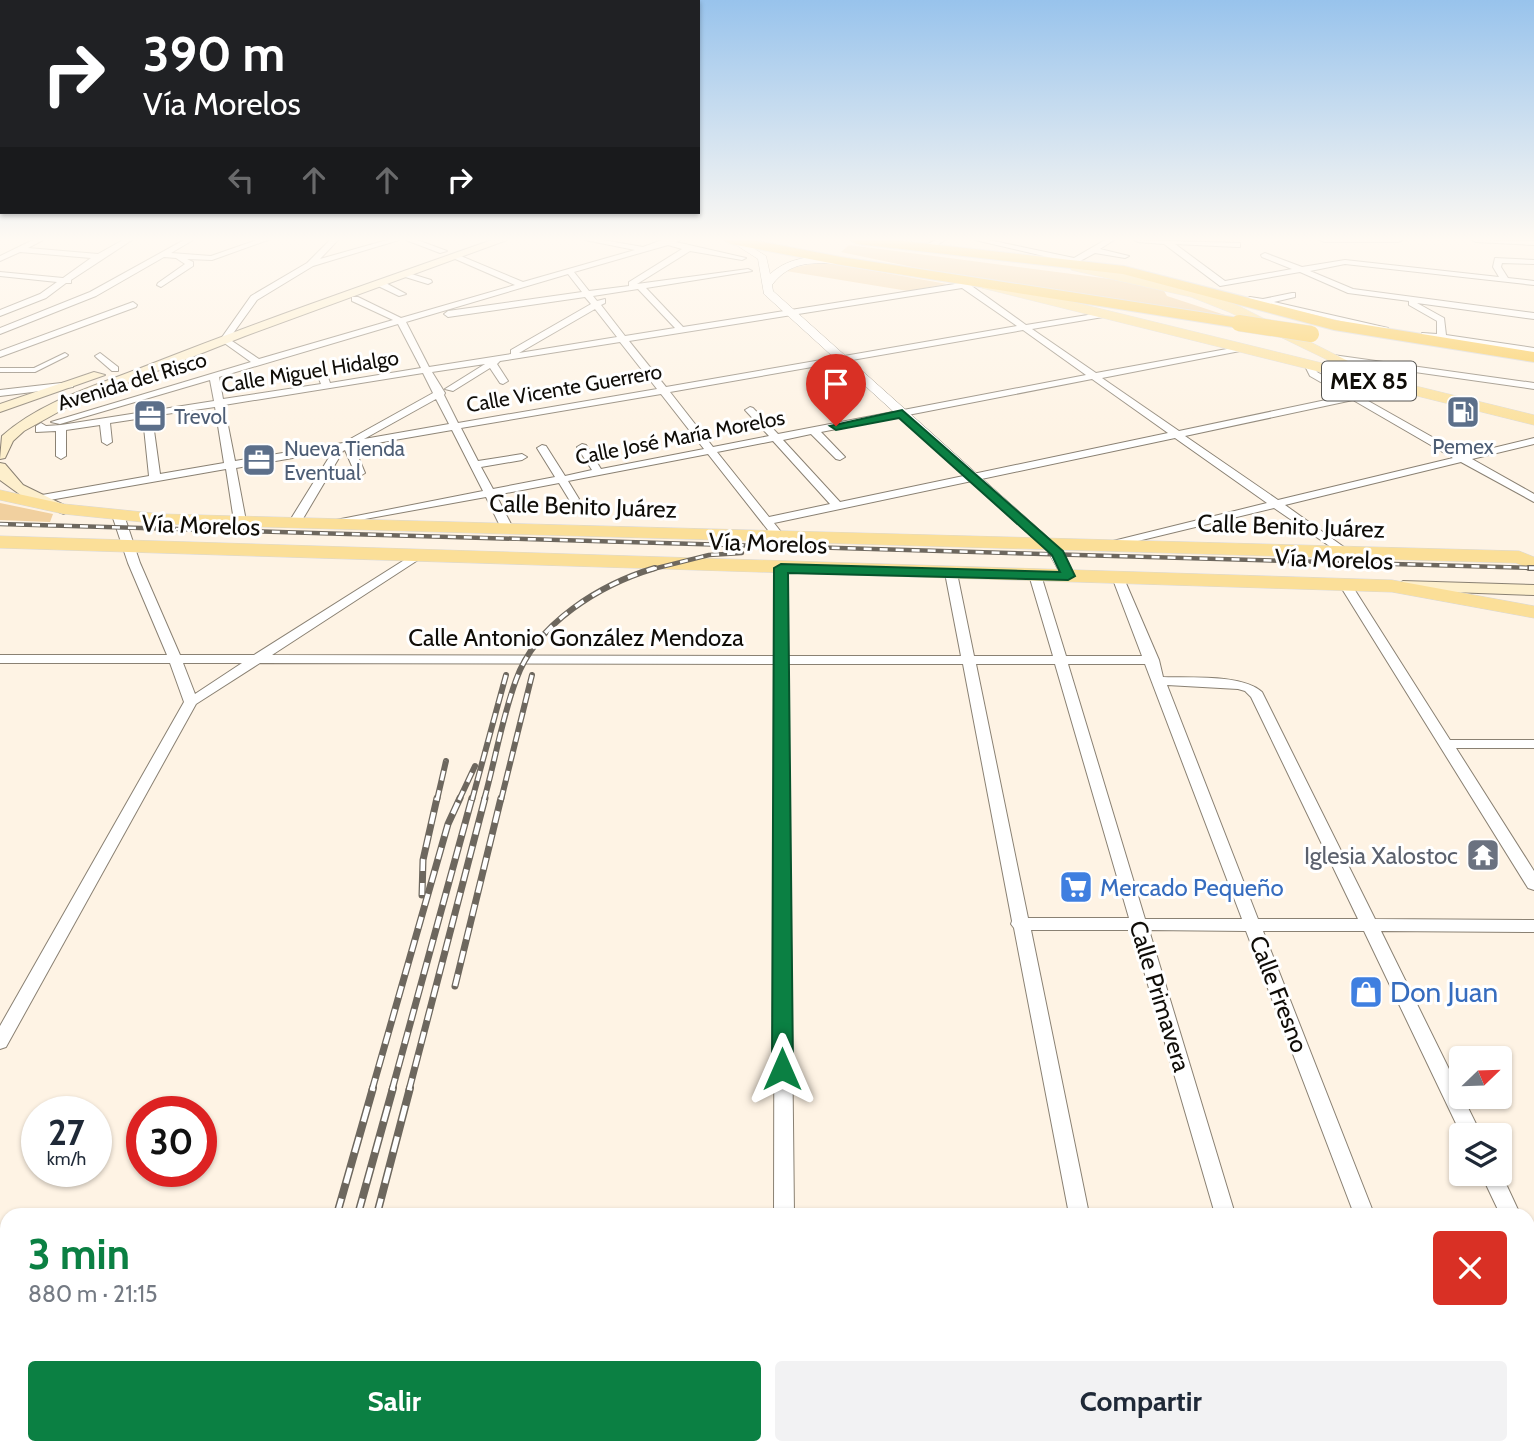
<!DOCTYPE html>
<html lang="es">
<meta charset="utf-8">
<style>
:root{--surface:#fff;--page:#f2f2f3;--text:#1f2937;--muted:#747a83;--accent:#0b8043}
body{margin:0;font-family:Cabin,sans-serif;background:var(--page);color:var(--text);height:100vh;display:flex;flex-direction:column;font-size:26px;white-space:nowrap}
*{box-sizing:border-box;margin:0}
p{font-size:23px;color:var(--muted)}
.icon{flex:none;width:38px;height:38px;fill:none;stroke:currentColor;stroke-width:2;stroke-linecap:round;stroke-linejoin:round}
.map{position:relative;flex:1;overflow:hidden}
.details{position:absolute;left:0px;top:1208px;width:1535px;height:247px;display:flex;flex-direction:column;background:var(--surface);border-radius:21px 21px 0 0;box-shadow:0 2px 5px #0004}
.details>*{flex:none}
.hud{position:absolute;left:0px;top:0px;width:700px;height:214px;box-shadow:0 2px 5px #0004;background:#202124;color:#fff;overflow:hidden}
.needle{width:46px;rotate:67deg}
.buttons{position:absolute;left:1449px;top:1046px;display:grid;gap:14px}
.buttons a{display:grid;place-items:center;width:63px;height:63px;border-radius:7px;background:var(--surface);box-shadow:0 2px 5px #0004;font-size:35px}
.speed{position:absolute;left:21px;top:1096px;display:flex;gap:14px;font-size:35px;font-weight:700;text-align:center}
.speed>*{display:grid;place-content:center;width:91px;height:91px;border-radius:50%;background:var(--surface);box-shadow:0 2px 5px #0004;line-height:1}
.speed small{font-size:18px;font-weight:400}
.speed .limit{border:10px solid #d22;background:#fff;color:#111}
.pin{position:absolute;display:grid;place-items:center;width:60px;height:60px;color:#fff;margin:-72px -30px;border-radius:50% 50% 50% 0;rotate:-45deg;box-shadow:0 0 7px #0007}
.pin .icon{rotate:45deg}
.me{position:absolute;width:77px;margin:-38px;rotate:0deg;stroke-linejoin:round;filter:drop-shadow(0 0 5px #0008)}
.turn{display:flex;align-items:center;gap:24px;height:147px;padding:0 28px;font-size:32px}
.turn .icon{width:91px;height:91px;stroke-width:2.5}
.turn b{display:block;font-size:49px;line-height:60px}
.lanes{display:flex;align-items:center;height:66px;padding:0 28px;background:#0003;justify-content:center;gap:35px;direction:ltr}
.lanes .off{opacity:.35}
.round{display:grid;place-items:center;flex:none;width:74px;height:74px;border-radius:7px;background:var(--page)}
.headline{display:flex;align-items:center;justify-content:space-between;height:119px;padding:0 28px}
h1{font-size:42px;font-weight:800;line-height:52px;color:var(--accent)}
.action{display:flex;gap:14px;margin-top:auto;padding:14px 28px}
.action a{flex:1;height:80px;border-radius:7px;background:var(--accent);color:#fff;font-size:28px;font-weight:800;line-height:80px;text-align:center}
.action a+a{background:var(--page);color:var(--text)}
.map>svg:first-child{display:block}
.green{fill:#f1d09f}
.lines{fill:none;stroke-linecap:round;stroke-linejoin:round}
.pedestrian-casing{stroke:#8a8173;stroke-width:2}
.minor-casing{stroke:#8a8173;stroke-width:2}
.tertiary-casing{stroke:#8a8173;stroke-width:1}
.secondary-casing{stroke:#8a8173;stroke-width:2}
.primary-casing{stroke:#d9d8d7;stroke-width:1}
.motorway-casing{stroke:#d9d8d7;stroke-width:2}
.pedestrian{fill:#fff;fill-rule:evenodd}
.minor{fill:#fff;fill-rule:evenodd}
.tertiary{fill:#fff;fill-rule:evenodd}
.secondary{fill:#fdefcc;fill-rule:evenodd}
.primary{fill:#fbdf98;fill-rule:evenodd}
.motorway{fill:#f9ca54;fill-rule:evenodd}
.rail-far3-casing{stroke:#6d675e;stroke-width:4.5}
.rail-far2-casing{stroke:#6d675e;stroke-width:6}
.rail-far1-casing{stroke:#6d675e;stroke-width:7}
.rail-casing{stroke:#6d675e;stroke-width:8}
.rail-far3{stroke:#fff;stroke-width:2.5;stroke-dasharray:8;stroke-linecap:butt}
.rail-far2{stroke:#fff;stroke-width:3.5;stroke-dasharray:10;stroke-linecap:butt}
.rail-far1{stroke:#fff;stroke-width:4.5;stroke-dasharray:12;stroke-linecap:butt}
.rail{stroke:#fff;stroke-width:5;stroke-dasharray:16;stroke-linecap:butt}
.motorway-bridge-casing{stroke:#d9d8d7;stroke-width:17;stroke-linecap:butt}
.motorway-bridge{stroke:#f9ca54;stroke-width:16}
.route{fill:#0b8043;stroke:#07532c;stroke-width:2}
.labels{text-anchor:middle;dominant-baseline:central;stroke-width:6;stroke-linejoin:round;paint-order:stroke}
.far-street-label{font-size:21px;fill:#100d08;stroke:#fff}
.far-service-label{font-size:21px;fill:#4e5e75;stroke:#fff;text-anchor:start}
.shield{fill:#fff;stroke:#585652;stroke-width:2}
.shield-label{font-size:23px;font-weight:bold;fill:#100d08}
.street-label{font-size:24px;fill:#100d08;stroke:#fff}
.worship-label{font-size:24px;fill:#5b616d;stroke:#fff;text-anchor:end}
.shop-label{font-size:24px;fill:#366cbe;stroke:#fff;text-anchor:start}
.near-shop-label{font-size:28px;fill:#366cbe;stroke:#fff;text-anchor:start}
</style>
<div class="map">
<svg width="1534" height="1454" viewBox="0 0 1534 1454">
<rect width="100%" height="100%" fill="#fef3e4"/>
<g class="green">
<path d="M849,245L1126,281L1164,291L1167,296L1231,317L931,271L841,252Z"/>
<path d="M824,262L947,284L908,291L780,270Z"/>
<path d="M0,503L53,514L50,522L0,520Z"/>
</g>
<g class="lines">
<defs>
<path id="pedestrian" d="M65,353L68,355L67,356L35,372H0V368H34Z"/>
<g id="minor">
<path d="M33,240H43L28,248L98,254L123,240H132L71,280V283H66L46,298L0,316V310L40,294L57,282L0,276V272L63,278L91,258L20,252L0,261V256Z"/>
<path d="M184,240H193L171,253L211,256L257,240H268L212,260L187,259L193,262V266L161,287L157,285L158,283L185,264L176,258L164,257L96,296L0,334V328L90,292Z"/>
<path d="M330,240H338L320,259L387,240H399L313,266L257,300L229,339L259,359L393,320L352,301V297H358L401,318L515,285L453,258L452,256L456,254L523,282L635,250L585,240H603L643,247L662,240H680L676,242L746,258L742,260L690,251L637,284L748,269L752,271L646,288L683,327L961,283L967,279L971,281L969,284L1026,325L1106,312L1107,314L1103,317L1032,329L1096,373L1243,346L1244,348L1240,351L1102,378L1179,431L1345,396L1310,376L1305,366L1310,363L1313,364L1317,372L1355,394L1401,386V390L1363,398L1464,455L1534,438V444L1472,459L1534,494V502L1461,462L1285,505L1348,550V554L1344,556L1274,508L1113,547L1109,546V542L1267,503L1175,438L774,523L785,537L779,540L775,539L708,454L568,481L579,499L574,502L570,501L559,483L496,495L513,528L507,531L501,528L486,497L332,525L330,523L336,520L483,491L452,430L354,447L365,473L360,476L355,473L345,450L343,451L301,522L295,525L289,522L333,451L236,468L246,521L240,524L234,521L226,469L27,504V500L42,495L149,476L143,418L110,423L112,442L107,445L102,442L100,425L66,430V456L61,459L56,456V431L36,432V426L41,423L46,426L61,425L214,401L210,380L60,424L51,422L251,362L220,340L251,296L307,263ZM668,245L682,249L629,282V286L589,291L574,272ZM568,274L582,292L448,311L444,314L448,317L585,297L591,304L511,350V354L429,367L406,322ZM962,288L1017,326L666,387L629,341ZM638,289L675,328L625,336L601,305L605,303V299L597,301L593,296ZM595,309L617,337L519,353ZM398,324L421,368L330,383L325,369L320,366L315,369L321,384L223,399L219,377ZM1023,330L1086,375L778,434L753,408L750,407L745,410L769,436L713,447L670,392ZM620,342L657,389L458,423L444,395L445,393L432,372L485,364L445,389L453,391L490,368L500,383L503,384L508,381L497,364L500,361ZM423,373L433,393L343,443L235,461L224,405ZM1092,379L1168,433L840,502L783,440L811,434L836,459L840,460L845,457L821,432ZM661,394L704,449L601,469L586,445L582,444L577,447L592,470L565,476L546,446L542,445L537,448L555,477L493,489L481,467L522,460L527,457L522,454L478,461L461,428ZM436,399L449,424L364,439ZM1353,400L1453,458L1278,500L1185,436ZM215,407L224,463L160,474L152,416ZM773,441L830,504L769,517L717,452Z"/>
<path d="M406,240H417L447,251L440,253Z"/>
<path d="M936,240H945L928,251H922V247Z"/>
<path d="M975,240H989L1074,258L1105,240H1114L1100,249L1129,256L1125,258L1095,253L1069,267L1065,265L1069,262Z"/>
<path d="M1134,240L1240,243V247H1237L1175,244L1225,281L1292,269L1262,257L1261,255L1265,253L1302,267L1345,260L1499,277L1493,267L1495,258L1534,260V264L1502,263L1501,267L1508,278L1534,281V285L1345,264L1310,271L1353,289L1534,313V319L1417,303L1444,318L1446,335L1534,348V354L1422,337V333L1437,334V321L1409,305V301L1348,293L1300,272L1220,286L1164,244L1138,242Z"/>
<path d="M1320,240H1402L1398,242H1324Z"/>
<path d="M1472,240L1534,241V245L1476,242Z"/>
<path d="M405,272L431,280L432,282L428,284L402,276V272Z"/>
<path d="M376,281H382L406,294L399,296L376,285Z"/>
<path d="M1292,293H1295V297L1274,302L1388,328L1384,331L1246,299L1250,297L1263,299Z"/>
<path d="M133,302L137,305L136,307L0,357V351Z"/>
<path d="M100,353L118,367V371H112L97,358L95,356Z"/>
<path d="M1333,355L1534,383V389L1330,360V356Z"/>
<path d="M70,382L73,383V387L0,396V390Z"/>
<path d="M118,512L124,515L140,563L180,655H254L417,552L423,556L421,558L272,655L775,656V568L781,564L787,568L788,656H961L945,573L951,569L957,573L974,656H1053L1029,575L1035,571L1041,575L1066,656H1142L1112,577L1114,574H1122L1159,660L1163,677C1189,678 1243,674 1262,692L1375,919L1534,920V932L1381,931L1482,1136H1462L1364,931H1263L1374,1214H1354L1246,931L1149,930L1235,1214H1215L1132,930H1031L1089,1214H1069L1014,928L1011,924L1012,921L963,664H788L794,1214H774L775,664L260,663L196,704L6,1047L0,1049V1026L184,702L170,663H0V655H167L128,563L112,515ZM183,663H242L195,694ZM976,664H1055L1129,918H1028ZM1068,664H1145L1242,919H1145ZM1167,685L1238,689L1245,691L1251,697L1358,919H1258Z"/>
<path d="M1345,580L1351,584L1450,740H1534V748H1456L1534,871V890L1528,888L1339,584Z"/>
<path d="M1500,1171L1520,1214H1500L1481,1174H1500Z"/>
<path d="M1528,1242L1534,1244V1274L1528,1271Z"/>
<rect x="0" y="1370" width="7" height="22"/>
<rect x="1528" y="1375" width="6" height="22"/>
<path d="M1114,1447H1138L1139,1454H1115Z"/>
<path d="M1282,1447H1306L1308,1454H1284Z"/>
<path d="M1442,1447H1466L1469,1454H1445Z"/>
</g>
<path id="tertiary" d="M740,240L766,256L770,274C791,255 818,255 844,259V263L841,264C813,263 791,260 772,285L773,291L1059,547L1075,576L1073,579H1063L1048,552L764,294L758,259L730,241Z"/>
<g id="secondary">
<path d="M492,240H507L245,336L69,406L24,431L13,441L5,458L0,459L2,436C42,400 101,384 151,364C263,320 378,280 492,240Z"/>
<path d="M94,372L105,375L0,412V404Z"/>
<path d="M0,463L5,464L23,485L72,509L64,514L59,512L22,496L0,480Z"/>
<path d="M1403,581L1534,585V595L1397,590L1395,586Z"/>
</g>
<g id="primary">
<path d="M1076,263L1200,291L1239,306L1352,363L1350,366H1340L1229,312L1191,297L1071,270V264Z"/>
<path d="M987,281L1534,415V425L982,288V282Z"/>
<path d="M0,490L64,504L162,514L1519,551L1534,557V570L1516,563L162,524L64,514L0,500Z"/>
<path d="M0,536L1392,580L1534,606V618L1392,592L0,548Z"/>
</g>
<g id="motorway">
<path d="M724,240H753L841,257L1239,318L1247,323L1239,328L841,265L731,244Z"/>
<path d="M850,240H894L1124,266L1335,320L1534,352V362L1334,330L1123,274L857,244Z"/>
</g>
</defs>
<use href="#pedestrian" class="pedestrian-casing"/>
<use href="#minor" class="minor-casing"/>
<use href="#tertiary" class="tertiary-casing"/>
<use href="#secondary" class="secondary-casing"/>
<use href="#primary" class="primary-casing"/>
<use href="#motorway" class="motorway-casing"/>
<use href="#pedestrian" class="pedestrian"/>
<use href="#minor" class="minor"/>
<use href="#tertiary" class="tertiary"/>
<use href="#secondary" class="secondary"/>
<use href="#primary" class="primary"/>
<use href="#motorway" class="motorway"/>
<defs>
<g id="rail-far3">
<path d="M0,524L1534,568"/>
<path d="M649,570L709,555L742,553"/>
</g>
<g id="rail-far2">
<path d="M1529,568H1534"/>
<path d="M437,800L446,761"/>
<path d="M459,800L475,766"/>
<path d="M472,800L506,675"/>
<path d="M484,800C495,761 502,718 516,680C536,623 601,584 655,568"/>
<path d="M501,800L532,675"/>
</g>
<g id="rail-far1">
<path d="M422,895L423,860L437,798"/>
<path d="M455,986L501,798"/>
<path d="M372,1090L448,824L460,798"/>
<path d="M392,1090L472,798"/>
<path d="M409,1090L485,798"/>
</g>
<g id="rail">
<path d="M337,1214L373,1088"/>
<path d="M358,1214L393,1088"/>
<path d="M377,1214L410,1088"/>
<path d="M292,1454L294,1447"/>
<path d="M317,1454L318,1447"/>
<path d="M337,1454L339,1447"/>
</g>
</defs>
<use href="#rail-far3" class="rail-far3-casing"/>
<use href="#rail-far2" class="rail-far2-casing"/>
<use href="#rail-far1" class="rail-far1-casing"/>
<use href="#rail" class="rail-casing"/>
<use href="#rail-far3" class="rail-far3"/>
<use href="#rail-far2" class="rail-far2"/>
<use href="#rail-far1" class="rail-far1"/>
<use href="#rail" class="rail"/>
<defs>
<path id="motorway-bridge" d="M1239,323L1311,334"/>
</defs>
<use href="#motorway-bridge" class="motorway-bridge-casing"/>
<use href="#motorway-bridge" class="motorway-bridge"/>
</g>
<linearGradient id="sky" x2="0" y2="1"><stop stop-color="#98c3ec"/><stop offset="0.54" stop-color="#fffaf3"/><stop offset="1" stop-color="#fffaf3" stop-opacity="0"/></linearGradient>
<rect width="1534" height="443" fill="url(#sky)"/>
<path class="route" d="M902,410L1063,551L1075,576L1068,580L788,573L793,1069L790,1075L782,1077L775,1075L772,1069L774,568L781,564L1060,572L1052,555L899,418L836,430L830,426Z"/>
<defs>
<symbol id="fuel-square" viewBox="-11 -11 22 22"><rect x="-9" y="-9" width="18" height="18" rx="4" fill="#5c6f8a" stroke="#fff"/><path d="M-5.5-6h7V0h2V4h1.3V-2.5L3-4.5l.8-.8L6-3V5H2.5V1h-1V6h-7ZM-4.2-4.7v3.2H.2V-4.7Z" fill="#fff"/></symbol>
<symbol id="office-square" viewBox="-11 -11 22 22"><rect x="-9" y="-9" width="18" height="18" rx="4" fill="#5c6f8a" stroke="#fff"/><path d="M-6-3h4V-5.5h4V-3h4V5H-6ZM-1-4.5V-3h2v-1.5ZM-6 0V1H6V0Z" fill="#fff"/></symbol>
<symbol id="temple-square" viewBox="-11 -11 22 22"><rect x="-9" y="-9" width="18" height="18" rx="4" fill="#6b7280" stroke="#fff"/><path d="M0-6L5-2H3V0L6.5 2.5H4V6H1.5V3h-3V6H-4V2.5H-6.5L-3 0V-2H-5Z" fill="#fff"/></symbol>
<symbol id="supermarket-square" viewBox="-11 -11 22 22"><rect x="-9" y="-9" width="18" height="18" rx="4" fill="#3f7fe0" stroke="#fff"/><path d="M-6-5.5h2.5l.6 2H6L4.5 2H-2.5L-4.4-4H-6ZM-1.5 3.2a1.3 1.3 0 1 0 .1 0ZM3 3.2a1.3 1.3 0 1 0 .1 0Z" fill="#fff"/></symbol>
<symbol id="shop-square" viewBox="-11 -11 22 22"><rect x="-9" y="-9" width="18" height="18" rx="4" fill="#3f7fe0" stroke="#fff"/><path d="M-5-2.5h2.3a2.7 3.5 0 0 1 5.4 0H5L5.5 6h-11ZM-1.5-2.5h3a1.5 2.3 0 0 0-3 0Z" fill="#fff"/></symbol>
</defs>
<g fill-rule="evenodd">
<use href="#fuel-square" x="1444" y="393" width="38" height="38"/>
<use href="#office-square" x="131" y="397" width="38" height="38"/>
<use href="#office-square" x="240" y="441" width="38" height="38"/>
<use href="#temple-square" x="1464" y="836" width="38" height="38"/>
<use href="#supermarket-square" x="1057" y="868" width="38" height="38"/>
<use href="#shop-square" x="1347" y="973" width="38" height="38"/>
</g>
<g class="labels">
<g class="far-street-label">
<text transform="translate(310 371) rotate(-9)">Calle Miguel Hidalgo</text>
<text transform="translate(132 381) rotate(-17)">Avenida del Risco</text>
<text transform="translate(564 388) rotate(-10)">Calle Vicente Guerrero</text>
<text transform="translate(680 437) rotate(-11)">Calle José María Morelos</text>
</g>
<g class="far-service-label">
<text x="174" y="416">Trevol</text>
<text x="1463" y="446" text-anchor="middle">Pemex</text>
<text x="284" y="448">Nueva Tienda<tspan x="284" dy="24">Eventual</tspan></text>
</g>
<rect class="shield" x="1322" y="361.5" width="94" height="39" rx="5"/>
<g class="shield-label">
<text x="1369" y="381">MEX 85</text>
</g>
<g class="street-label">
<text transform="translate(583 506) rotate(2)">Calle Benito Juárez</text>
<text transform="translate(201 525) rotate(2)">Vía Morelos</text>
<text transform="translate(1291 526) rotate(2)">Calle Benito Juárez</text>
<text transform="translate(768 543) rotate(2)">Vía Morelos</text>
<text transform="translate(1334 559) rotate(2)">Vía Morelos</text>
<text x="576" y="637">Calle Antonio González Mendoza</text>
<text transform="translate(1279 994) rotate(69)">Calle Fresno</text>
<text transform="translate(1160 996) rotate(73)">Calle Primavera</text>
</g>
<g class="worship-label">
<text x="1458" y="855">Iglesia Xalostoc</text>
</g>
<g class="shop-label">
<text x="1100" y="887">Mercado Pequeño</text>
</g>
<g class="near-shop-label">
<text x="1390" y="992">Don Juan</text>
</g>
</g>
</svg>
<div class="buttons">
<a><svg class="needle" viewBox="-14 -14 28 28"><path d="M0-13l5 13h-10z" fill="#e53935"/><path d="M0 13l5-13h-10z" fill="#747a83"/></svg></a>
<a><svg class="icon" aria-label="layers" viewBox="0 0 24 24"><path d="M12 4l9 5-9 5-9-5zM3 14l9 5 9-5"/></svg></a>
</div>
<div class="speed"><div>27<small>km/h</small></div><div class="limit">30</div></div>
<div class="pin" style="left:836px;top:426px;background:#d93025"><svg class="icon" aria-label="arrive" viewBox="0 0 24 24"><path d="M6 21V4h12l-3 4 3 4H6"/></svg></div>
<svg class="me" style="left:782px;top:1069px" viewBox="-20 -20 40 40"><path d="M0-17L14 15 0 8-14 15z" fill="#0b8043" stroke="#fff" stroke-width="4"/></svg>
<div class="hud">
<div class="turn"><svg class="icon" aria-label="right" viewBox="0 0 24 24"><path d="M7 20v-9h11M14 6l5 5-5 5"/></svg><div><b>390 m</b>Vía Morelos</div></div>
<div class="lanes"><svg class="icon off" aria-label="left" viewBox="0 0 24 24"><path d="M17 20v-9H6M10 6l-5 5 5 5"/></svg><svg class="icon off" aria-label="ahead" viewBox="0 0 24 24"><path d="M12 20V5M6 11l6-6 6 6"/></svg><svg class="icon off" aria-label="ahead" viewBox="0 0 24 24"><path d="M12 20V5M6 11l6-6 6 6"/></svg><svg class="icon" aria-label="right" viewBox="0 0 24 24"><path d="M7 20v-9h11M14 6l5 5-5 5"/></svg></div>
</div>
<section class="details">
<div class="headline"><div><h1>3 min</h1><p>880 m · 21:15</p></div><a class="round" style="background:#d93025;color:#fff"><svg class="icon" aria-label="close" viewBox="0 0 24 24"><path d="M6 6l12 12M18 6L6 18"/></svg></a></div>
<div class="action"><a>Salir</a><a>Compartir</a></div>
</section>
</div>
